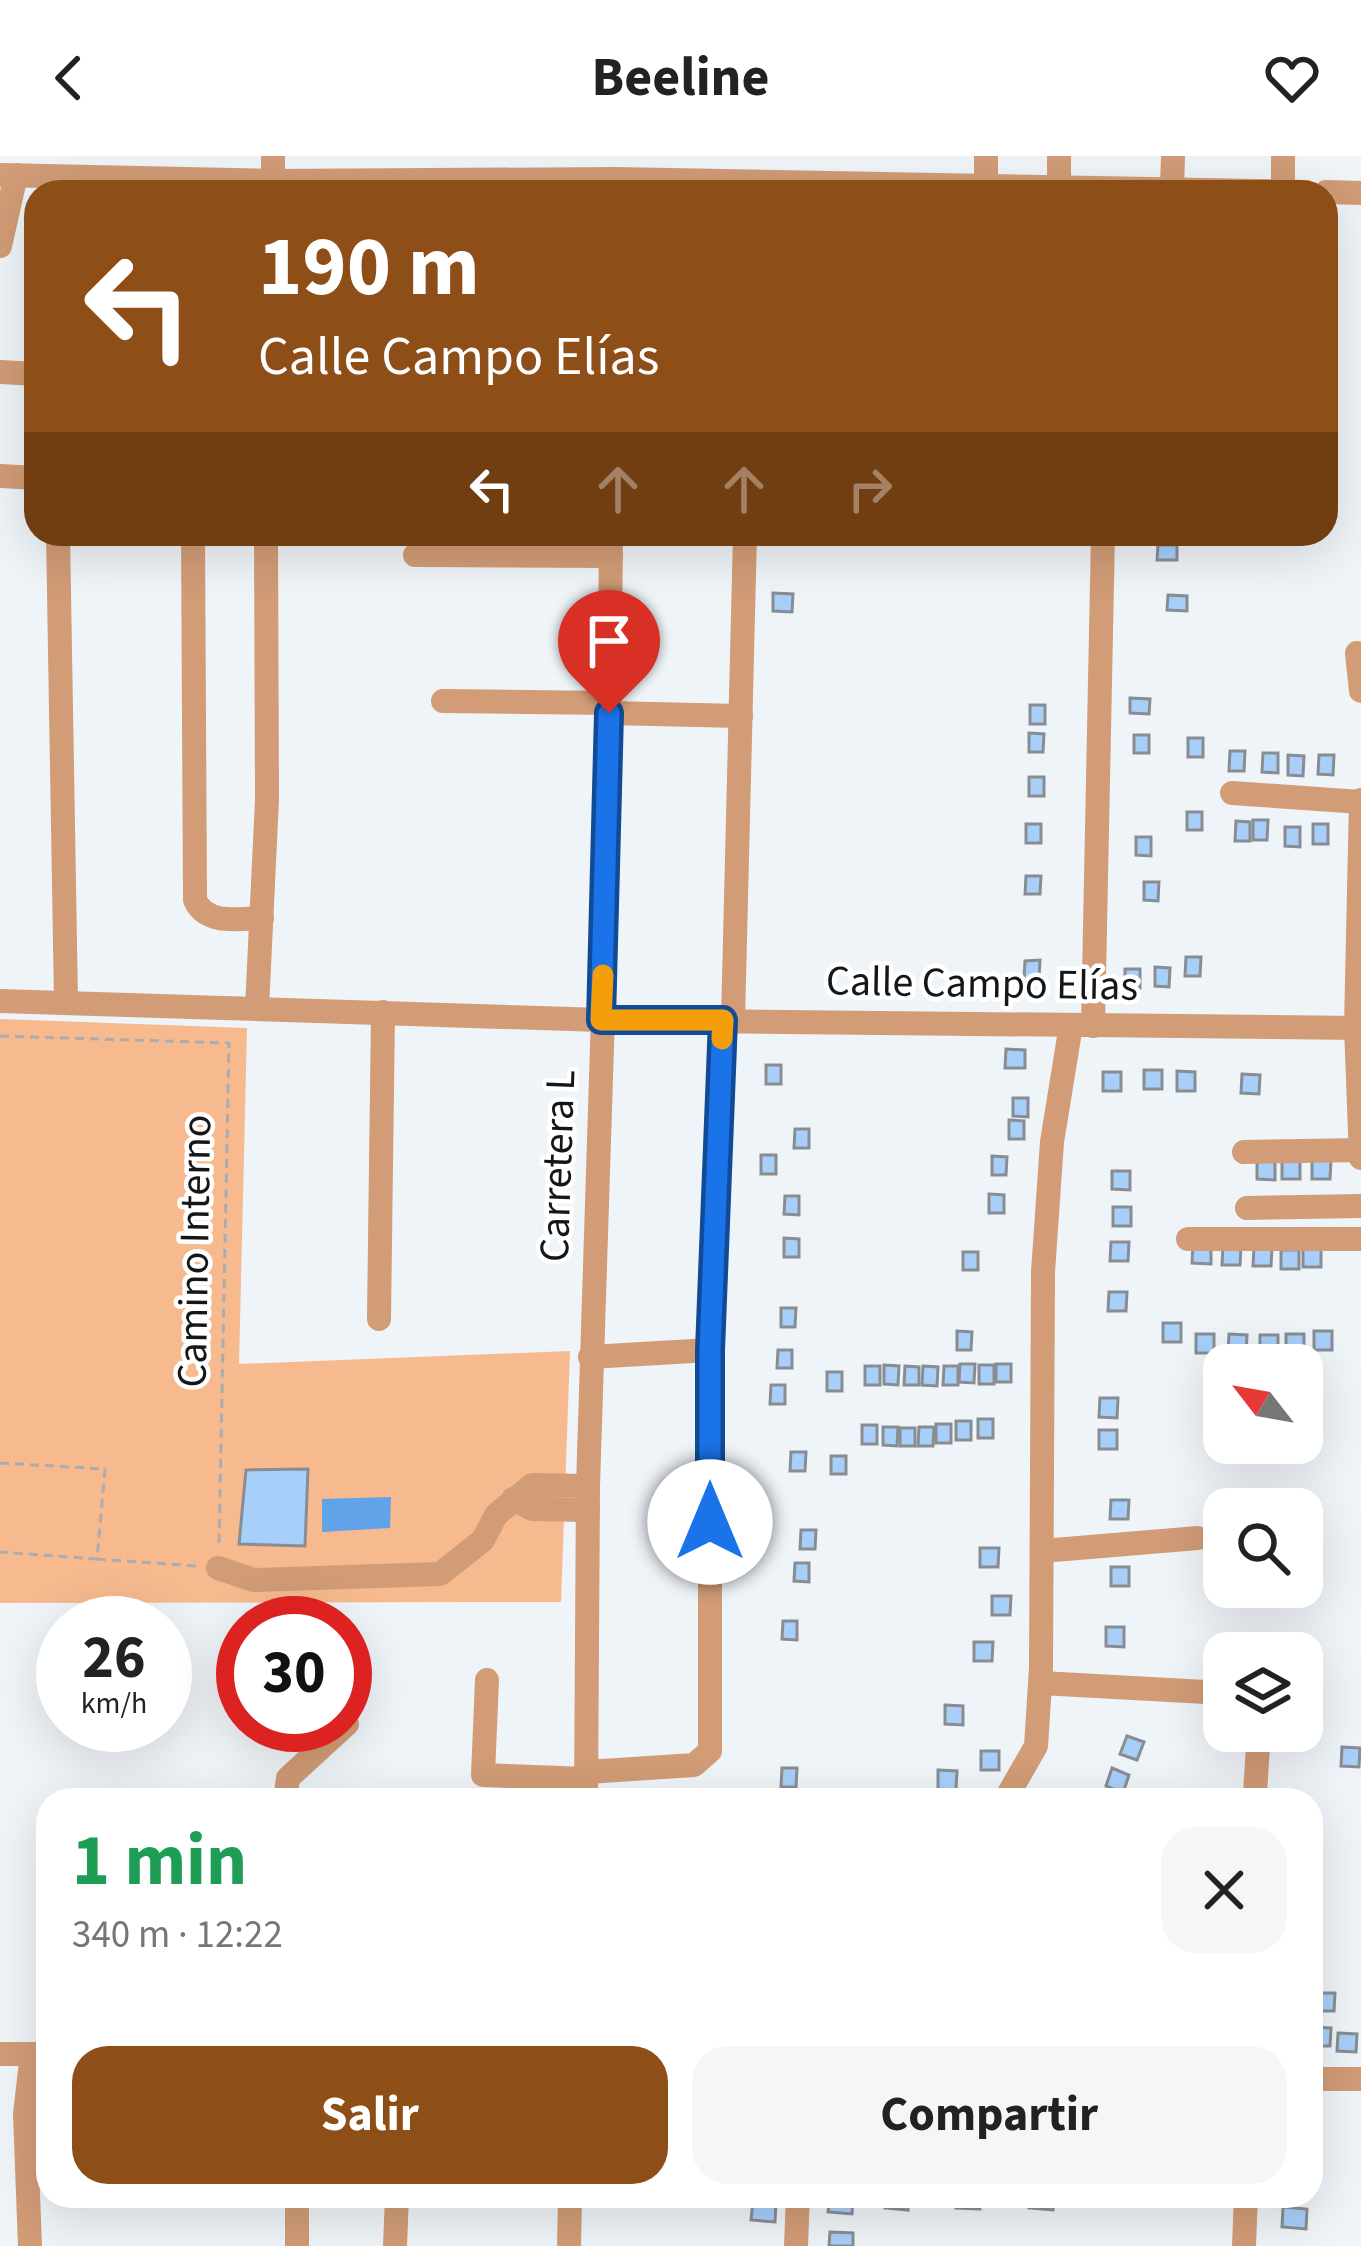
<!DOCTYPE html>
<html lang="es">
<meta charset="utf-8">
<style>
:root{--surface:#fff;--page:#f6f6f6;--text:#222;--muted:#767676;--accent:#8e4e17}
body{margin:0;font-family:"Source Sans 3",sans-serif;background:var(--page);color:var(--text);height:100vh;display:flex;flex-direction:column;font-size:45px;white-space:nowrap}
*{box-sizing:border-box;margin:0}
p{font-size:39px;color:var(--muted)}
.icon{flex:none;width:66px;height:66px;fill:none;stroke:currentColor;stroke-width:2;stroke-linecap:round;stroke-linejoin:round}
.map{position:relative;flex:1;overflow:hidden}
.sheet{position:absolute;left:36px;top:1632px;width:1287px;height:420px;display:flex;flex-direction:column;background:var(--surface);border-radius:36px;box-shadow:0 12px 48px #0002}
.sheet>*{flex:none}
.guide{position:absolute;left:24px;top:24px;width:1314px;height:366px;border-radius:36px;box-shadow:0 12px 48px #0002;background:#8e4e17;color:#fff;overflow:hidden}
.needle{width:78px;rotate:301deg}
.buttons{position:absolute;left:1203px;top:1188px;display:grid;gap:24px}
.buttons a{display:grid;place-items:center;width:120px;height:120px;border-radius:24px;background:var(--surface);box-shadow:0 12px 48px #0002;font-size:60px}
.speed{position:absolute;left:36px;top:1440px;display:flex;gap:24px;font-size:60px;font-weight:700;text-align:center}
.speed>*{display:grid;place-content:center;width:156px;height:156px;border-radius:50%;background:var(--surface);box-shadow:0 12px 48px #0002;line-height:1}
.speed small{font-size:30px;font-weight:400}
.speed .limit{border:18px solid #d22;background:#fff;color:#111}
.pin{position:absolute;display:grid;place-items:center;width:102px;height:102px;color:#fff;margin:-123px -51px;border-radius:50% 50% 50% 0;rotate:-45deg;box-shadow:0 0 12px #0007}
.pin .icon{rotate:45deg}
.me{position:absolute;width:132px;margin:-66px;rotate:0deg;stroke-linejoin:round;filter:drop-shadow(0 0 9px #0008)}
.turn{display:flex;align-items:center;gap:42px;height:252px;padding:0 36px;font-size:54px}
.turn .icon{width:156px;height:156px;stroke-width:2.5}
.turn b{display:block;font-size:84px;line-height:102px}
.lanes{display:flex;align-items:center;height:114px;padding:0 36px;background:#0003;justify-content:center;gap:60px;direction:ltr}
.lanes .off{opacity:.35}
.round{display:grid;place-items:center;flex:none;width:126px;height:126px;border-radius:36px;background:var(--page)}
.head{display:flex;align-items:center;justify-content:space-between;height:204px;padding:0 36px}
h1{font-size:72px;font-weight:700;line-height:90px;color:#1e9e55}
.cta{display:flex;gap:24px;margin-top:auto;padding:24px 36px}
.cta a{flex:1;height:138px;border-radius:36px;background:var(--accent);color:#fff;font-size:48px;font-weight:700;line-height:138px;text-align:center}
.cta a+a{background:var(--page);color:var(--text)}
header{display:flex;justify-content:space-between;align-items:center;height:156px;padding:0 36px;background:var(--surface);font-size:54px;font-weight:700}
.map>svg:first-child{display:block}
.green{fill:#f7ba8f}
.water{fill:#60a3e9}
.building{fill:#a7cffa;stroke:#898d92;stroke-width:3}
.lines{fill:none;stroke-linecap:round;stroke-linejoin:round}
.path{stroke:#a9adb1;stroke-width:3;stroke-dasharray:9 6;stroke-linecap:butt}
.minor{stroke:#d19c76;stroke-width:24}
.route-casing{stroke:#114b97;stroke-width:30}
.route{stroke:#1a73e8;stroke-width:21}
.slow{stroke:#f59e0b;stroke-width:21}
.labels{text-anchor:middle;dominant-baseline:central;stroke-width:9;stroke-linejoin:round;paint-order:stroke}
.street-label{font-size:42px;fill:#151618;stroke:#fff}
</style>
<header><svg class="icon" aria-label="back" viewBox="0 0 24 24"><path d="M15 5l-7 7 7 7"/></svg>Beeline<svg class="icon" aria-label="heart" viewBox="0 0 24 24"><path d="M12 20l-8-8c-3-5 5-10 8-4 3-6 11-1 8 4z"/></svg></header>
<div class="map">
<svg width="1361" height="2090" viewBox="0 0 1361 2090">
<rect width="100%" height="100%" fill="#eff4f9"/>
<path class="green" d="M0,863L247,872L239,1208L570,1195L561,1446L0,1447Z"/>
<path class="water" d="M391,1341L390,1372L322,1376V1343Z"/>
<g class="building">
<path d="M1158,389H1177V404H1157Z"/>
<path d="M773,437L793,438L792,456L773,455Z"/>
<path d="M1168,439L1187,440V455L1167,454Z"/>
<path d="M1130,542L1150,543L1149,558L1130,557Z"/>
<rect x="1030" y="549" width="15" height="19"/>
<path d="M1029,577L1044,578L1043,596H1029Z"/>
<rect x="1134" y="579" width="15" height="18"/>
<rect x="1188" y="582" width="15" height="19"/>
<path d="M1230,595H1245L1244,615H1229Z"/>
<path d="M1263,597H1278V617L1262,616Z"/>
<path d="M1288,599L1304,600L1303,620L1288,619Z"/>
<path d="M1319,599H1334L1333,619L1318,618Z"/>
<rect x="1029" y="621" width="15" height="19"/>
<rect x="1187" y="656" width="15" height="18"/>
<path d="M1253,664H1268L1267,684H1253Z"/>
<path d="M1236,665L1250,666V685H1235Z"/>
<rect x="1026" y="668" width="15" height="19"/>
<rect x="1313" y="668" width="15" height="20"/>
<path d="M1285,671H1300V691L1285,690Z"/>
<path d="M1136,681H1151V700L1136,699Z"/>
<path d="M1026,720H1041L1040,738H1025Z"/>
<path d="M1144,726H1159L1158,745L1144,744Z"/>
<path d="M1186,801H1201L1200,820H1185Z"/>
<path d="M1040,804L1039,823H1024L1025,805Z"/>
<path d="M1155,811L1170,812L1169,831L1155,830Z"/>
<rect x="1125" y="813" width="15" height="19"/>
<path d="M1006,893L1025,894V912H1005Z"/>
<rect x="766" y="909" width="15" height="19"/>
<rect x="1144" y="914" width="18" height="19"/>
<path d="M1177,915L1195,916V935H1177Z"/>
<rect x="1103" y="916" width="18" height="19"/>
<path d="M1242,918L1260,919L1259,938L1241,937Z"/>
<path d="M1013,942H1028V961L1013,960Z"/>
<path d="M1009,964L1024,965V983H1009Z"/>
<path d="M795,973H809V992H794Z"/>
<rect x="761" y="999" width="15" height="19"/>
<path d="M992,1000L1007,1001L1006,1019H992Z"/>
<path d="M1282,1003L1300,1004V1023H1282Z"/>
<path d="M1257,1004L1275,1005V1024L1257,1023Z"/>
<path d="M1312,1004H1331L1330,1023H1312Z"/>
<path d="M1112,1015H1130V1034L1112,1033Z"/>
<path d="M989,1038L1004,1039V1057H989Z"/>
<path d="M785,1040H799V1059L784,1058Z"/>
<rect x="1113" y="1051" width="18" height="19"/>
<path d="M784,1082L799,1083V1101H784Z"/>
<path d="M1111,1086H1129L1128,1105H1110Z"/>
<path d="M1193,1088L1211,1089V1108L1192,1107Z"/>
<path d="M1223,1090L1241,1091L1240,1109H1222Z"/>
<path d="M1254,1091H1272L1271,1110H1253Z"/>
<rect x="1303" y="1092" width="18" height="19"/>
<rect x="1281" y="1094" width="18" height="19"/>
<rect x="963" y="1096" width="15" height="18"/>
<path d="M1109,1136H1127L1126,1155H1108Z"/>
<path d="M781,1152H796L795,1171H781Z"/>
<rect x="1163" y="1167" width="18" height="19"/>
<path d="M957,1175L972,1176L971,1194H957Z"/>
<rect x="1314" y="1175" width="18" height="19"/>
<rect x="1196" y="1178" width="18" height="19"/>
<path d="M1229,1178L1247,1179L1246,1198L1228,1197Z"/>
<rect x="1286" y="1178" width="18" height="19"/>
<rect x="1260" y="1179" width="18" height="19"/>
<path d="M778,1194H792V1212H777Z"/>
<path d="M960,1208H975L974,1227L959,1226Z"/>
<rect x="996" y="1208" width="15" height="18"/>
<path d="M884,1209L899,1210L898,1229L884,1228Z"/>
<rect x="979" y="1209" width="15" height="19"/>
<rect x="865" y="1210" width="15" height="19"/>
<path d="M905,1210L919,1211V1229H904Z"/>
<path d="M923,1210L938,1211L937,1230L922,1229Z"/>
<path d="M944,1210H958V1229H943Z"/>
<rect x="827" y="1216" width="15" height="19"/>
<path d="M771,1229H785V1248H770Z"/>
<path d="M1100,1242H1118L1117,1262L1099,1261Z"/>
<rect x="978" y="1263" width="15" height="19"/>
<rect x="956" y="1265" width="15" height="19"/>
<rect x="936" y="1268" width="15" height="19"/>
<rect x="862" y="1269" width="15" height="19"/>
<path d="M883,1271H898L897,1290L883,1289Z"/>
<path d="M919,1271H934L933,1290H918Z"/>
<rect x="900" y="1272" width="15" height="18"/>
<rect x="1099" y="1274" width="18" height="19"/>
<path d="M1279,1287H1297L1296,1303H1278Z"/>
<path d="M791,1296H806L805,1315H790Z"/>
<rect x="831" y="1300" width="15" height="18"/>
<path d="M308,1313L305,1390L239,1388L246,1314Z"/>
<rect x="1251" y="1336" width="18" height="17"/>
<path d="M1111,1344H1129L1128,1363H1110Z"/>
<path d="M801,1374H816L815,1393H800Z"/>
<path d="M980,1392H999L998,1411H980Z"/>
<path d="M795,1407H809V1426L794,1425Z"/>
<rect x="1111" y="1411" width="18" height="19"/>
<path d="M992,1440H1011L1010,1459H992Z"/>
<path d="M783,1465H797V1484L782,1483Z"/>
<path d="M1106,1471H1124V1491L1106,1490Z"/>
<path d="M974,1486H993L992,1505H974Z"/>
<path d="M945,1549L963,1550V1569L945,1568Z"/>
<path d="M1127,1580L1144,1586L1137,1604L1120,1598Z"/>
<path d="M1342,1591L1360,1592L1359,1611L1341,1610Z"/>
<rect x="981" y="1595" width="18" height="19"/>
<path d="M782,1612H797L796,1631H781Z"/>
<path d="M1112,1612L1129,1619L1123,1637L1106,1630Z"/>
<path d="M938,1614L957,1615L956,1634H938Z"/>
<path d="M1316,1837H1335L1334,1855H1315Z"/>
<path d="M1312,1871L1331,1872L1330,1890H1311Z"/>
<path d="M1338,1877L1357,1878L1356,1896L1337,1895Z"/>
<path d="M830,2040H853L852,2058L828,2056Z"/>
<path d="M886,2040H909L908,2054L885,2052Z"/>
<path d="M957,2040H980V2053L956,2052Z"/>
<path d="M1030,2040H1054L1053,2054L1029,2052Z"/>
<path d="M1185,2040H1208V2047L1184,2046Z"/>
<path d="M753,2044L776,2046L775,2066L751,2064Z"/>
<path d="M1283,2051L1307,2053L1306,2073L1282,2071Z"/>
<path d="M830,2076L853,2077V2090H829Z"/>
</g>
<g class="lines">
<g class="path">
<path d="M0,880L229,887L219,1388"/>
<path d="M0,1307L105,1313L97,1403L0,1396"/>
<path d="M97,1403L197,1410"/>
</g>
<g class="minor">
<path d="M273,0V25"/>
<path d="M1283,0V36"/>
<path d="M0,19L273,25L616,23L1306,36"/>
<path d="M986,30V0"/>
<path d="M1059,31V0"/>
<path d="M1172,33L1173,0"/>
<path d="M1326,36L1361,37"/>
<path d="M0,90L16,19"/>
<path d="M0,216L36,218"/>
<path d="M0,320L36,322"/>
<path d="M58,378L66,845"/>
<path d="M193,378L195,744C206,769 238,763 262,762"/>
<path d="M415,399L611,400"/>
<path d="M1357,497L1361,535"/>
<path d="M443,545L609,547"/>
<path d="M609,557L741,560"/>
<path d="M1232,637L1361,646"/>
<path d="M1361,644L1356,871L1361,1002"/>
<path d="M0,845L601,864L1361,872"/>
<path d="M257,852L267,644L266,378"/>
<path d="M733,864L745,378"/>
<path d="M1093,870L1103,378"/>
<path d="M1244,996L1361,994"/>
<path d="M1247,1052L1361,1050"/>
<path d="M1188,1083H1361"/>
<path d="M379,1163L383,856"/>
<path d="M590,1201L710,1194"/>
<path d="M513,1343L532,1353L588,1354"/>
<path d="M1042,1395L1198,1382"/>
<path d="M218,1412L254,1424L440,1418L483,1384L496,1359L532,1329L588,1330"/>
<path d="M487,1524L483,1619L587,1623"/>
<path d="M1041,1527L1224,1537"/>
<path d="M587,1616L694,1609L710,1595V1194L723,864"/>
<path d="M1255,1637L1259,1575"/>
<path d="M285,1644L288,1622L347,1568"/>
<path d="M586,1644L588,1330L608,702L611,378"/>
<path d="M1005,1644L1036,1590L1041,1512L1043,1116L1052,986L1071,869"/>
<path d="M0,1898H46"/>
<path d="M1311,1923H1361"/>
<path d="M297,2040V2090"/>
<path d="M30,2090L25,1958L32,1898"/>
<path d="M395,2090L397,2040"/>
<path d="M569,2090L570,2040"/>
<path d="M796,2090L798,2040"/>
<path d="M1244,2090L1246,2040"/>
</g>
</g>
<g class="lines">
<defs>
<path id="route" d="M609,557L601,864H723L710,1194V1366"/>
</defs>
<use href="#route" class="route-casing"/>
<use href="#route" class="route"/>
<path class="slow" d="M603,819L601,864H723L722,883"/>
</g>
<g class="labels">
<g class="street-label">
<text transform="translate(982 828) rotate(1)">Calle Campo Elías</text>
<text transform="translate(558 1010) rotate(-88)">Carretera L</text>
<text transform="translate(195 1095) rotate(-89)">Camino Interno</text>
</g>
</g>
</svg>
<div class="buttons">
<a><svg class="needle" viewBox="-14 -14 28 28"><path d="M0-13l5 13h-10z" fill="#e53935"/><path d="M0 13l5-13h-10z" fill="#767676"/></svg></a>
<a><svg class="icon" aria-label="search" viewBox="0 0 24 24"><circle cx="10" cy="10" r="6"/><path d="M15 15l6 6"/></svg></a>
<a><svg class="icon" aria-label="layers" viewBox="0 0 24 24"><path d="M12 4l9 5-9 5-9-5zM3 14l9 5 9-5"/></svg></a>
</div>
<div class="speed"><div>26<small>km/h</small></div><div class="limit">30</div></div>
<div class="pin" style="left:609px;top:557px;background:#d93025"><svg class="icon" aria-label="arrive" viewBox="0 0 24 24"><path d="M6 21V4h12l-3 4 3 4H6"/></svg></div>
<svg class="me" style="left:710px;top:1366px" viewBox="-20 -20 40 40"><circle r="19" fill="#fff"/><path d="M0-13L10 11 0 6-10 11z" fill="#1a73e8"/></svg>
<div class="guide">
<div class="turn"><svg class="icon" aria-label="left" viewBox="0 0 24 24"><path d="M17 20v-9H6M10 6l-5 5 5 5"/></svg><div><b>190 m</b>Calle Campo Elías</div></div>
<div class="lanes"><svg class="icon" aria-label="left" viewBox="0 0 24 24"><path d="M17 20v-9H6M10 6l-5 5 5 5"/></svg><svg class="icon off" aria-label="ahead" viewBox="0 0 24 24"><path d="M12 20V5M6 11l6-6 6 6"/></svg><svg class="icon off" aria-label="ahead" viewBox="0 0 24 24"><path d="M12 20V5M6 11l6-6 6 6"/></svg><svg class="icon off" aria-label="right" viewBox="0 0 24 24"><path d="M7 20v-9h11M14 6l5 5-5 5"/></svg></div>
</div>
<section class="sheet">
<div class="head"><div><h1>1 min</h1><p>340 m · 12:22</p></div><a class="round"><svg class="icon" aria-label="close" viewBox="0 0 24 24"><path d="M6 6l12 12M18 6L6 18"/></svg></a></div>
<div class="cta"><a>Salir</a><a>Compartir</a></div>
</section>
</div>
